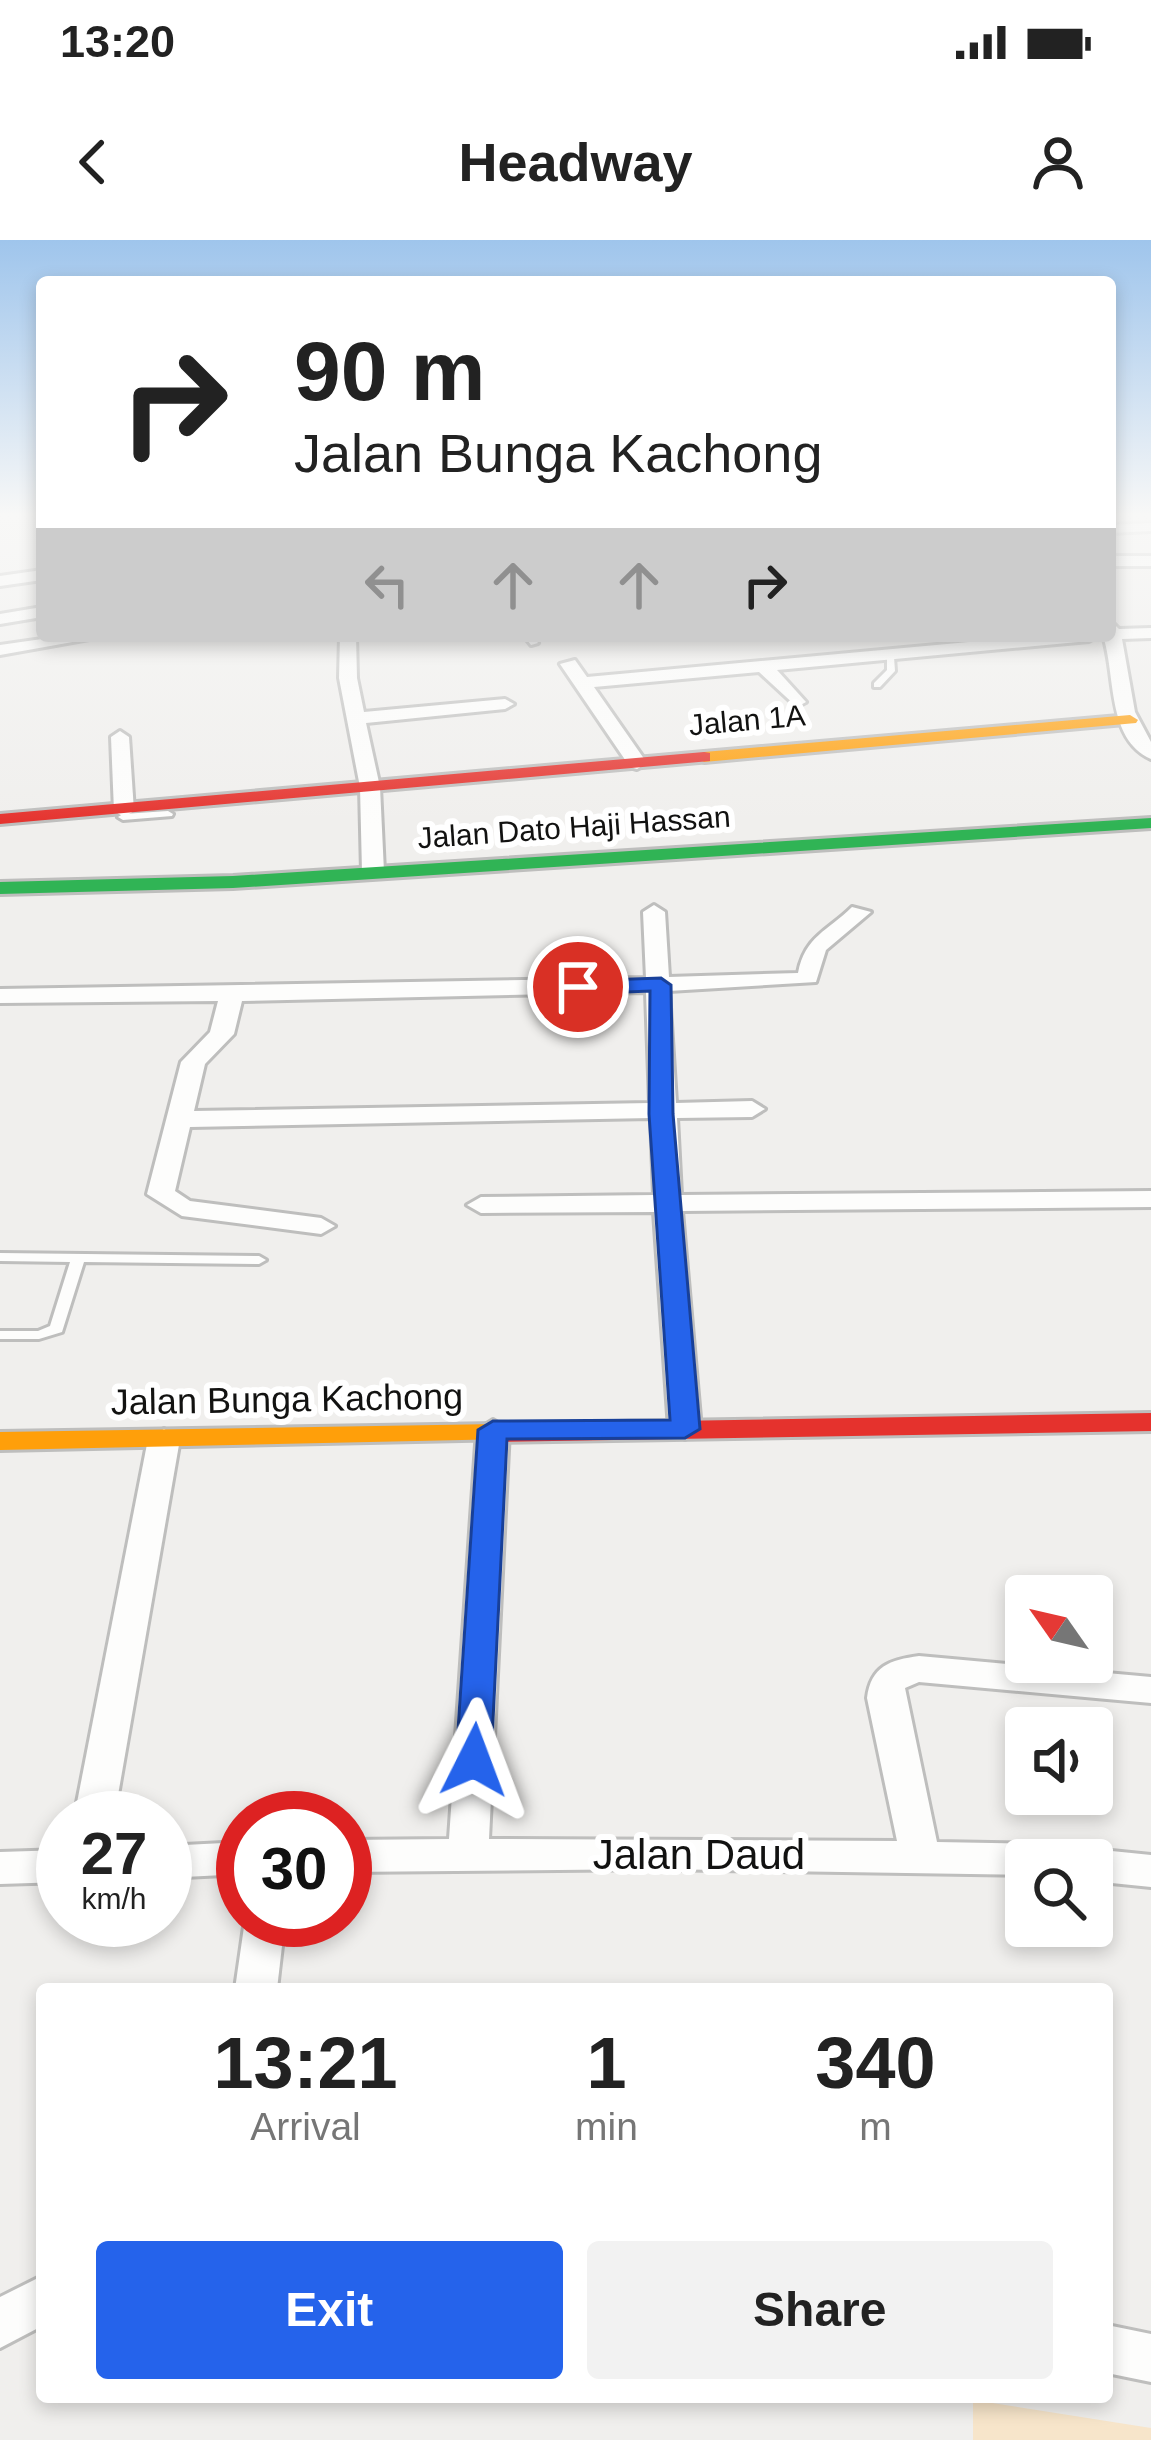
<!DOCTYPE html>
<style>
:root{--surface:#fff;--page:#f2f2f2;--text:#222;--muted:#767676;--accent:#2563eb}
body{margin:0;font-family:Arial,sans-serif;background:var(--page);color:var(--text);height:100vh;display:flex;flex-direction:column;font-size:45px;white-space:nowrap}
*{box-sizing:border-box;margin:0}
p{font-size:39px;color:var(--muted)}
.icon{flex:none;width:66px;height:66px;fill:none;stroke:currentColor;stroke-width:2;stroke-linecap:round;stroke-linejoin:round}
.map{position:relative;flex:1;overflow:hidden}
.side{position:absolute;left:36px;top:1743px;width:1077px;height:420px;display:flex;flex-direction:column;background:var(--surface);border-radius:12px;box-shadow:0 6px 18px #0003}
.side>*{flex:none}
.guide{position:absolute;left:36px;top:36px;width:1080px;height:366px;border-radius:12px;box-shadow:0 6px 18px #0003;background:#fff;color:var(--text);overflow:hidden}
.needle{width:78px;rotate:304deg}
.controls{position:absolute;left:1005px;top:1335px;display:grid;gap:24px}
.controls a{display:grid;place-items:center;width:108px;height:108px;border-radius:12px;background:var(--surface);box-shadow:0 6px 18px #0003;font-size:60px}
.speed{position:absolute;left:36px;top:1551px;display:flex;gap:24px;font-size:60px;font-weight:700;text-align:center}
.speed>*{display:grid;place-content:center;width:156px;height:156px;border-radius:50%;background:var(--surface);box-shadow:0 6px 18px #0003;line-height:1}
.speed small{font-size:30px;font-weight:400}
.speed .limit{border:18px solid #d22;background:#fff;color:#111}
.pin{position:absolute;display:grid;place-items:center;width:102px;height:102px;color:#fff;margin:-51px;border:6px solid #fff;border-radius:50%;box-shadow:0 3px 12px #0007}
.me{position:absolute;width:132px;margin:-66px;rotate:3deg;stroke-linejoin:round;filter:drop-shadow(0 0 9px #0008)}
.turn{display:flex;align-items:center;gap:42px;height:252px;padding:0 60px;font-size:54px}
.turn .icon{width:156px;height:156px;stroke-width:2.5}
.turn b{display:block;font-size:84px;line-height:102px}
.lanes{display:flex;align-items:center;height:114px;padding:0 60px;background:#0003;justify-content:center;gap:60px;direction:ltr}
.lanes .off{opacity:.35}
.eta{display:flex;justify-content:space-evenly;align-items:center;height:204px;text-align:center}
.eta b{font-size:72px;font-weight:700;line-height:84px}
.primary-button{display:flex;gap:24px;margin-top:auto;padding:24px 60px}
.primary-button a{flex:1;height:138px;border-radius:12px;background:var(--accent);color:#fff;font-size:48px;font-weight:700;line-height:138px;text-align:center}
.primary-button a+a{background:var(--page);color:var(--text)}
.status{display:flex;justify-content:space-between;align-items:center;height:84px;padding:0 60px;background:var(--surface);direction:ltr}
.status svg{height:33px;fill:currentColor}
header{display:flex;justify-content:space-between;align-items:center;height:156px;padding:0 60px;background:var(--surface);font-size:54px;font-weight:700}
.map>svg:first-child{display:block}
.green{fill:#f7e5ca}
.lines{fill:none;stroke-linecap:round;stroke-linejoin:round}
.lane-casing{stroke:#bebebd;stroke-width:6}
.street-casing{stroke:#bebebd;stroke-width:6}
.fast-casing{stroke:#bebebd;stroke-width:6}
.slow-casing{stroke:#bebebd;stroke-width:6}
.jam-casing{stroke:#bebebd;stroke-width:6}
.lane{fill:#fdfdfc;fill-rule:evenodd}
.street{fill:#fdfdfc;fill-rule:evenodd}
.fast{fill:#30b455;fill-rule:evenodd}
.slow{fill:#ff9f0a;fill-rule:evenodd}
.jam{fill:#e5322d;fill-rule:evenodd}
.route{fill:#2563eb;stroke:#184099;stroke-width:3}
.labels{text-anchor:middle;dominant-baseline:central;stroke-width:12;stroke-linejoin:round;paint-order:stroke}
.far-street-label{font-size:30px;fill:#121211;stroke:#fff}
.street-label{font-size:36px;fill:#121211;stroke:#fff}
.near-street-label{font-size:42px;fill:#121211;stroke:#fff}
</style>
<div class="status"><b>13:20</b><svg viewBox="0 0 49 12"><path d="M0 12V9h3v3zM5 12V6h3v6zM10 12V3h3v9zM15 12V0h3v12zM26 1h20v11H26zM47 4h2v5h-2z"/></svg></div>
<header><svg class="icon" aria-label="back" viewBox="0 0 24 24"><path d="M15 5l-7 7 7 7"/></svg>Headway<svg class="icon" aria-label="person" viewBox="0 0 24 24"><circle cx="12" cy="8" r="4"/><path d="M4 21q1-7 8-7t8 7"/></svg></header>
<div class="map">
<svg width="1151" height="2200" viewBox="0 0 1151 2200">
<rect width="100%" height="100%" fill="#f0efed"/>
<path class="green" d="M973,2160L1151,2188V2200H973Z"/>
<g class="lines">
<defs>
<g id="lane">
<path d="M524,396H532L538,403L531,405Z"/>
<path d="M887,415L894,417L895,431L880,447H874V443L887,430Z"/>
<path d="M168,571L173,574L172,576L123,580L118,577L123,574Z"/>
<path d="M0,1013L259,1016L266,1020L259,1024L84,1022L62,1092L39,1099H0V1091H38L50,1086L70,1022L0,1021Z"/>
</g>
<g id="street">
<path d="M1151,283V291L1110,293V285Z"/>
<rect x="1110" y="316" width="41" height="10"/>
<path d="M42,330V340L0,346V336Z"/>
<path d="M42,367V377L0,384V374Z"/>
<path d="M1110,380L1119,389L1151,388V398L1122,399L1135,472L1151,502V519C1106,499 1116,434 1103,396H1110Z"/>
<path d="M63,396H106L0,415V405Z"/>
<path d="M340,396H356L357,438L364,472L505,459L514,464L505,469L366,483L380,547L384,632L373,638L362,632L360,547L339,438Z"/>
<path d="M1035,396H1097L1089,401L777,430L806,462L797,467L759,432L594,447L647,523L637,529L630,527L560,424L575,420L587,437Z"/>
<path d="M120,491L129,497L134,571L124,577L114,571L111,497Z"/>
<path d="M654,665L665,672L669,737L798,733C805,696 828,691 852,667L871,672L826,710L816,742L669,751L676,863L752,861L765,869L752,877L677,878L681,955L1151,951V967L682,971L701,1189L685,1199L669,1189L654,972L481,973L467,965L481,957L654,955L651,878L190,887L175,951L190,961L321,978L335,986L321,994L182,976L147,954L181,822L210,792L218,761L0,763V749L646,738L643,672ZM646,752L650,863L194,871L205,824L234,794L242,761Z"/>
<path d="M493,1180L509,1190L489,1599L897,1601L867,1458C871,1426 890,1420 919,1416L1151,1437V1463L919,1442L905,1448L937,1602L1052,1604L1066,1609L1072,1620H1026V1635L659,1629L345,1632V1600L449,1599L477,1190Z"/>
<path d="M164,1189L180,1199L114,1578H74L148,1199Z"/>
<path d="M243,1602V1634L165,1638V1606Z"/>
<path d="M1092,1609L1151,1615V1647L1092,1641V1620H1075Z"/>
<path d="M63,1610V1642L0,1644V1612Z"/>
<path d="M245,1680H285L277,1749H235Z"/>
<path d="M42,2036V2086L0,2108V2057Z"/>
<path d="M1107,2085L1151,2094V2142L1107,2133Z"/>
</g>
<path id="fast" d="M1151,578V588L233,648L0,654V642L233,636Z"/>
<g id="slow">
<path d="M1130,475L1138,480L1136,483L704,522L695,517L704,512Z"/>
<path d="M498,1184L508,1187L512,1193L508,1199L0,1210V1192Z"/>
</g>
<g id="jam">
<path d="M704,512L710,513V521L0,584V574Z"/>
<path d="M1151,1173V1191L498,1202L484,1193L498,1184Z"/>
</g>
</defs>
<use href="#lane" class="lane-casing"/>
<use href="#street" class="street-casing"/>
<use href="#fast" class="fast-casing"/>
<use href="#slow" class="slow-casing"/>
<use href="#jam" class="jam-casing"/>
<use href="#lane" class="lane"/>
<use href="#street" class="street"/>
<use href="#fast" class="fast"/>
<use href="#slow" class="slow"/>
<use href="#jam" class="jam"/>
</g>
<linearGradient id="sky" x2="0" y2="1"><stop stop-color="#9fc5ec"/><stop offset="0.47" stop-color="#f8f8f7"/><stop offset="1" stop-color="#f8f8f7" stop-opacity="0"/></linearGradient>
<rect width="1151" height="585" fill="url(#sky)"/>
<path class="route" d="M661,738L671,745L673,874L700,1189L685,1198L507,1199L491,1520L486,1530H461L456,1520L478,1190L493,1181L670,1180L649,874L650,751L578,754L567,747L578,741Z"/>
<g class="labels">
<g class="far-street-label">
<text transform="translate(747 480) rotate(-5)">Jalan 1A</text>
<text transform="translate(574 587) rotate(-4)">Jalan Dato Haji Hassan</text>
</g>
<g class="street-label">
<text transform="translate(287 1159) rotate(-1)">Jalan Bunga Kachong</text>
</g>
<g class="near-street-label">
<text x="699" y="1614">Jalan Daud</text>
</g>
</g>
</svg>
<div class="controls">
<a><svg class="needle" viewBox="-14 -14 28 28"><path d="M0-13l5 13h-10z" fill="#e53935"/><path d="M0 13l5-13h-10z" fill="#767676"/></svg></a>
<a><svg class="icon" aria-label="sound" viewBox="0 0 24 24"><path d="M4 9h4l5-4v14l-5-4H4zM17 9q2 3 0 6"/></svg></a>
<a><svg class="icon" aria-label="search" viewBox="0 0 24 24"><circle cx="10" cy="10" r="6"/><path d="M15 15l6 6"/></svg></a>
</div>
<div class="speed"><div>27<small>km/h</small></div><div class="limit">30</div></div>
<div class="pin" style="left:578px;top:747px;background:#d93025"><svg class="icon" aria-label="arrive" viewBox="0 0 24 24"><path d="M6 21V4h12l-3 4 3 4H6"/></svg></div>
<svg class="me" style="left:474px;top:1520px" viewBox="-20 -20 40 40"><path d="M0-17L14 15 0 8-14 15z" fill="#2563eb" stroke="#fff" stroke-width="4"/></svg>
<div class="guide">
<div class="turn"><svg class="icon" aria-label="right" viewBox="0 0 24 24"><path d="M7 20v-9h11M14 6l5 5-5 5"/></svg><div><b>90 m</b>Jalan Bunga Kachong</div></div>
<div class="lanes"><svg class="icon off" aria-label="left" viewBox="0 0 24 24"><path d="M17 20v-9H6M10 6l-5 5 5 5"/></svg><svg class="icon off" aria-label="ahead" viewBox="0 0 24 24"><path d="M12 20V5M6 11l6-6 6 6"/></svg><svg class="icon off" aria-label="ahead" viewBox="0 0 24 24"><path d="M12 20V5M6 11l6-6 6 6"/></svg><svg class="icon" aria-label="right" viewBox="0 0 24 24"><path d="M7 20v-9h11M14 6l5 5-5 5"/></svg></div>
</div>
<section class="side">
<div class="eta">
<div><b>13:21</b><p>Arrival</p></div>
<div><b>1</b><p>min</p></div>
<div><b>340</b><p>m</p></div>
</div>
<div class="primary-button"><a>Exit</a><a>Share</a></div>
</section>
</div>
